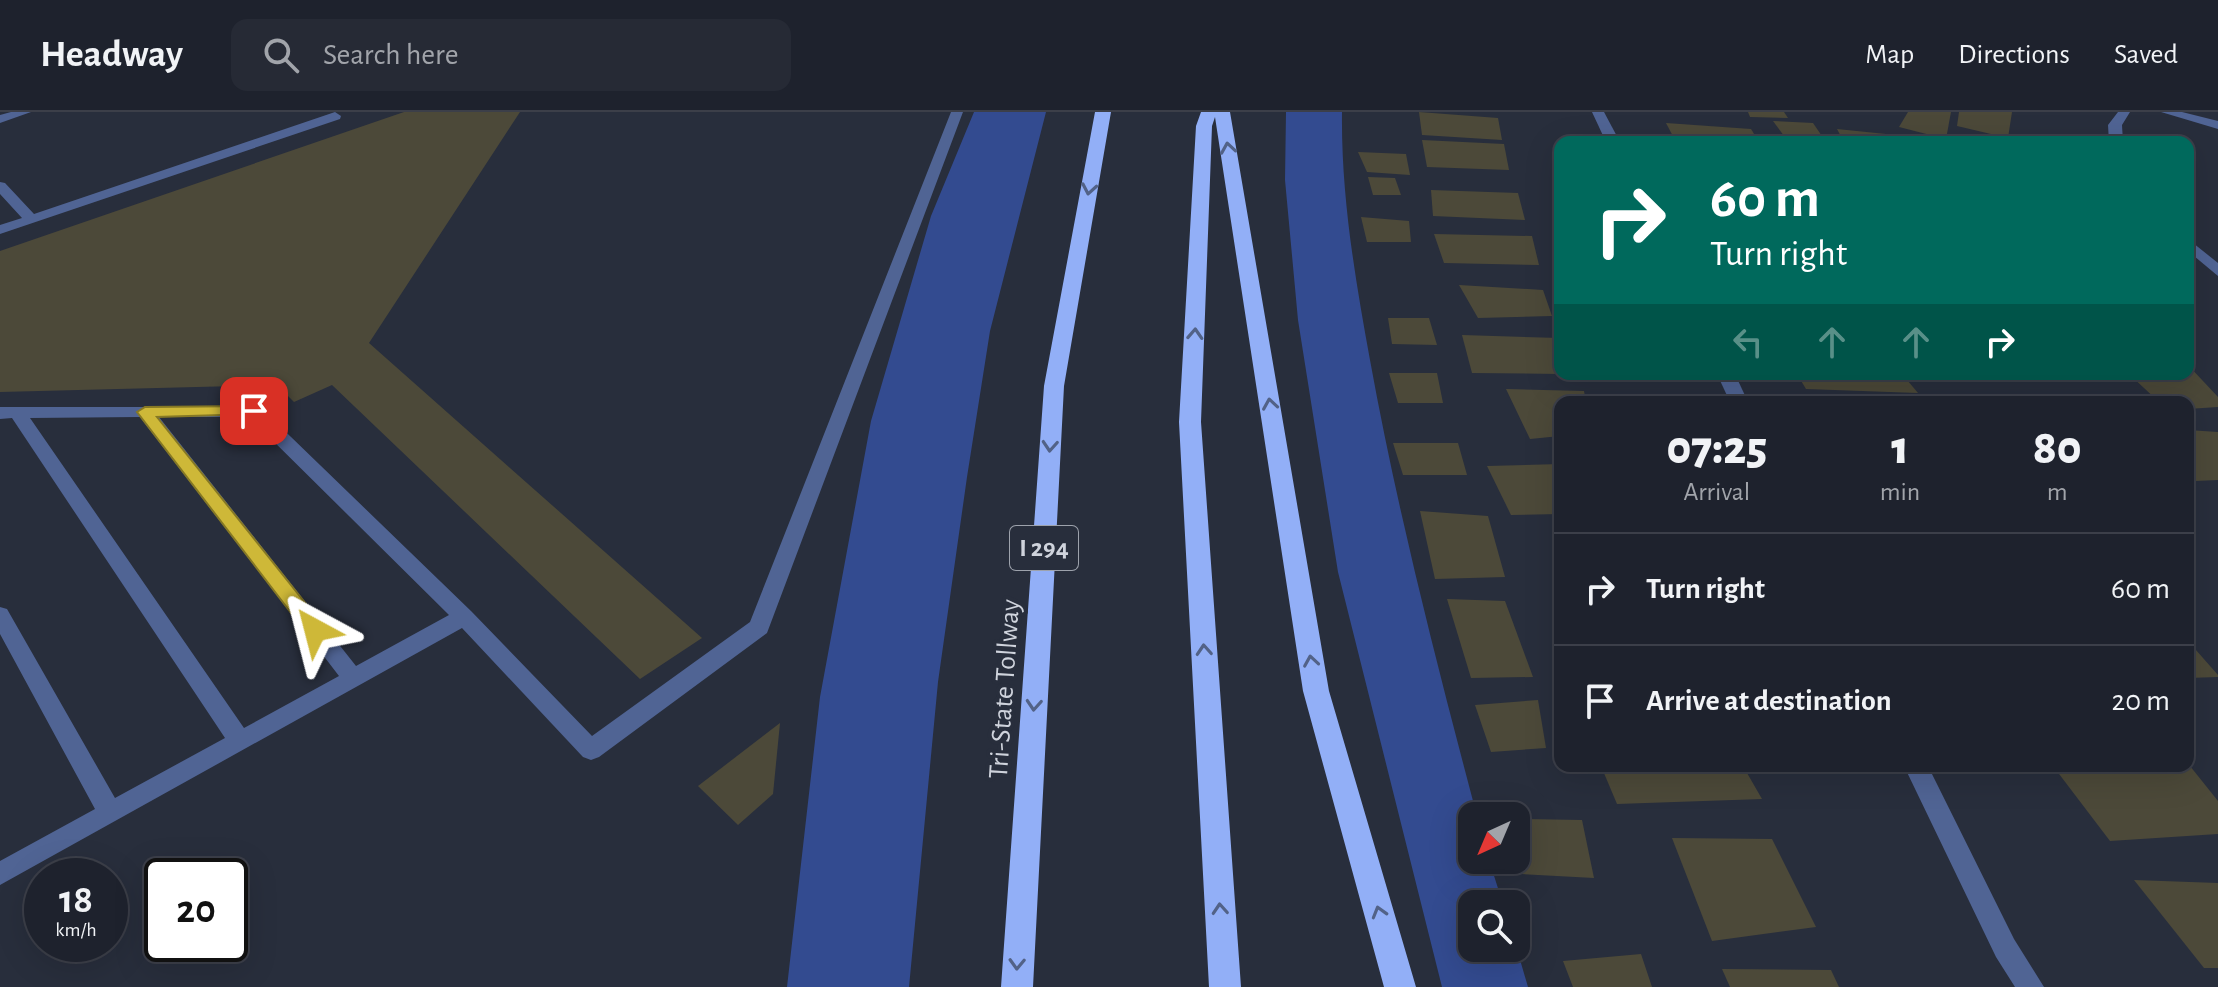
<!DOCTYPE html>
<style>
:root{--surface:#1e222d;--page:#262a35;--text:#f1f3f6;--muted:#a1a4aa;--line:#3c3f49}
body{margin:0;font-family:"Alegreya Sans",sans-serif;background:var(--page);color:var(--text);height:100vh;display:flex;flex-direction:column;font-size:30px;white-space:nowrap}
*{box-sizing:border-box;margin:0}
p{font-size:26px;color:var(--muted)}
.icon{flex:none;width:44px;height:44px;fill:none;stroke:currentColor;stroke-width:2;stroke-linecap:round;stroke-linejoin:round}
.map{position:relative;flex:1;overflow:hidden}
.panel{position:absolute;left:1554px;top:284px;width:640px;height:376px;display:flex;flex-direction:column;background:var(--surface);border-radius:16px;box-shadow:0 8px 32px #0002,0 0 0 2px var(--line)}
.panel>*{flex:none}
.guide{position:absolute;left:1554px;top:24px;width:640px;height:244px;border-radius:16px;box-shadow:0 8px 32px #0002,0 0 0 2px var(--line);background:#00695c;color:#fff;overflow:hidden}
.needle{width:52px;rotate:224deg}
.buttons{position:absolute;left:1458px;top:690px;display:grid;gap:16px}
.buttons a{display:grid;place-items:center;width:72px;height:72px;border-radius:16px;background:var(--surface);box-shadow:0 8px 32px #0002,0 0 0 2px var(--line);font-size:40px}
.speed{position:absolute;left:24px;top:746px;display:flex;gap:16px;font-size:40px;font-weight:700;text-align:center}
.speed>*{display:grid;place-content:center;width:104px;height:104px;border-radius:50%;background:var(--surface);box-shadow:0 8px 32px #0002,0 0 0 2px var(--line);line-height:1}
.speed small{font-size:20px;font-weight:400}
.speed .limit{border:4px solid #111;border-radius:12px;background:#fff;color:#111}
.pin{position:absolute;display:grid;place-items:center;width:68px;height:68px;color:#fff;margin:-34px;border-radius:16px;box-shadow:0 4px 12px #0006}
.me{position:absolute;width:88px;margin:-44px;rotate:322deg;stroke-linejoin:round;filter:drop-shadow(0 0 6px #0008)}
.turn{display:flex;align-items:center;gap:28px;height:168px;padding:0 24px;font-size:36px}
.turn .icon{width:104px;height:104px;stroke-width:2.5}
.turn b{display:block;font-size:56px;line-height:68px}
.lanes{display:flex;align-items:center;height:76px;padding:0 24px;background:#0003;justify-content:center;gap:40px;direction:ltr}
.lanes .off{opacity:.35}
.eta{display:flex;justify-content:space-evenly;align-items:center;height:136px;text-align:center}
.eta b{font-size:48px;font-weight:800;line-height:56px}
ul{padding:0;list-style:none}
li{display:flex;align-items:center;gap:24px;height:112px;padding:0 24px;border-top:2px solid var(--line)}
li div{flex:1}
li b{display:block;font-size:30px}
li em{font-style:normal}
header{display:flex;align-items:center;gap:48px;box-sizing:border-box;height:112px;padding:0 40px;background:var(--surface);border-bottom:2px solid var(--line)}
header strong{font-size:38px}
nav{display:flex;gap:44px;margin-inline-start:auto;font-size:28px}
.search{width:560px;height:72px;background:var(--page);display:flex;align-items:center;gap:20px;box-sizing:border-box;padding:0 28px;border-radius:16px;color:var(--muted);font-size:30px}
.map>svg:first-child{display:block}
.green{fill:#334b90}
.building{fill:#4c4939}
.lines{fill:none;stroke-linecap:round;stroke-linejoin:round}
.lane{fill:#506494;fill-rule:evenodd}
.street{fill:#506494;fill-rule:evenodd}
.highway{fill:#92aff7;fill-rule:evenodd}
.oneway{stroke:#526287}
.route{fill:#ceb838;stroke:#867824;stroke-width:2}
.labels{text-anchor:middle;dominant-baseline:central;stroke-width:8;stroke-linejoin:round;paint-order:stroke}
.shield{fill:#282e3c;stroke:#9da2ac;stroke-width:2}
.shield-label{font-size:26px;font-weight:bold;fill:#cfd3dc}
.street-label{font-size:28px;fill:#cfd3dc;stroke:#282e3c}
</style>
<header>
<strong>Headway</strong>
<div class="search"><svg class="icon" aria-label="search" viewBox="0 0 24 24"><circle cx="10" cy="10" r="6"/><path d="M15 15l6 6"/></svg>Search here</div>
<nav><a>Map</a><a>Directions</a><a>Saved</a></nav>
</header>
<div class="map">
<svg width="2218" height="875" viewBox="0 0 2218 875">
<rect width="100%" height="100%" fill="#282e3c"/>
<g class="green">
<path d="M974,0H1046L990,219L967,365L938,570L909,875H787L820,585L871,309L931,104Z"/>
<path d="M1286,0H1342C1341,83 1355,166 1370,248C1398,402 1437,553 1477,704H1472V748H1489L1503,792H1472V836L1516,834L1528,875H1442L1338,460L1298,208L1285,68Z"/>
</g>
<g class="building">
<path d="M404,0H520L369,231L702,526L640,567L332,273L294,290L277,273L0,280V139Z"/>
<path d="M1419,0L1498,6L1502,28L1422,23Z"/>
<path d="M1748,0H1784L1788,6L1750,5Z"/>
<path d="M1908,0H1951L1946,27L1899,15Z"/>
<path d="M1959,0H2012L2008,26L1957,14Z"/>
<path d="M1773,9L1813,11L1826,30L1787,28Z"/>
<path d="M1666,11L1751,17L1759,30H1676Z"/>
<path d="M1837,17L1886,22L1889,30H1844Z"/>
<path d="M1422,28L1504,32L1509,58L1427,55Z"/>
<path d="M1358,40L1406,42L1410,63L1367,60Z"/>
<path d="M1368,65L1395,66L1401,83H1373Z"/>
<path d="M1431,78L1518,81L1525,108L1433,104Z"/>
<path d="M1361,105L1409,109L1411,130H1367Z"/>
<path d="M1434,122L1532,124L1539,153L1444,151Z"/>
<path d="M1459,173L1543,178L1552,204L1478,206Z"/>
<path d="M1388,206H1429L1437,233L1392,232Z"/>
<path d="M1462,223L1560,226V262L1472,261Z"/>
<path d="M2188,253L2218,285V295L2188,297V290H2159L2129,262H2188Z"/>
<path d="M1389,261H1437L1443,291H1398Z"/>
<path d="M1797,262H1902L1918,281L1806,277Z"/>
<path d="M1506,277L1584,279L1586,290H1560V324L1530,327Z"/>
<path d="M2188,318L2218,320V368L2195,369L2188,360Z"/>
<path d="M1393,331H1458L1467,363H1403Z"/>
<path d="M1560,352V402L1511,403L1487,354Z"/>
<path d="M1420,399L1488,404L1505,465L1435,467Z"/>
<path d="M1447,487L1505,489L1533,565L1471,566Z"/>
<path d="M2188,529L2218,563V565L2188,566Z"/>
<path d="M1538,588L1546,636L1491,640L1475,593Z"/>
<path d="M780,611L773,682L738,713L698,674Z"/>
<path d="M1601,654H1743L1762,687L1617,692Z"/>
<path d="M2053,654H2190L2218,689V722L2110,729Z"/>
<path d="M1516,707L1582,708L1594,766L1521,762Z"/>
<path d="M1672,726L1772,727L1816,815L1712,829Z"/>
<path d="M2134,768L2218,771V856H2204Z"/>
<path d="M1641,842L1652,875H1573L1563,849Z"/>
<path d="M1722,857L1831,858L1839,875H1730Z"/>
</g>
<g class="lines">
<g class="lane">
<path d="M335,0L341,4L340,7L0,122V113L22,106L0,82V70L5,71L34,102Z"/>
<path d="M951,0H963L767,521L599,645L591,648L583,645L462,516L0,773V749L95,697L0,522V495L7,497L115,686L225,626L12,306L0,307V295H260L471,499L592,624L750,510ZM140,305L339,564L244,616L30,306ZM159,305H249L449,503L356,554Z"/>
</g>
<g class="street">
<path d="M11,0H31L0,11V3Z"/>
<path d="M1592,0H1604L1620,30H1606Z"/>
<path d="M2118,0H2130L2122,13L2123,30H2109L2108,13Z"/>
<path d="M2161,0H2182L2218,9V17Z"/>
<path d="M2188,127L2218,151V164L2188,139Z"/>
<path d="M1717,262H1735L1748,290H1730Z"/>
<path d="M1904,654H1928L2014,827L2044,875H2015L1996,845Z"/>
</g>
<g class="highway">
<path d="M1095,0H1111L1064,274L1033,875H1001L1044,274Z"/>
<path d="M1201,0H1230L1329,579L1416,875H1384L1303,579L1215,5L1212,14L1201,310L1241,875H1209L1179,310L1196,14Z"/>
</g>
</g>
<defs><path id="oneway-chevron" d="M-2-3.5L2.5 0L-2 3.5" fill="none" stroke-width="1.6" stroke-linecap="round" stroke-linejoin="round" transform="scale(2)"/></defs>
<g class="oneway">
<use href="#oneway-chevron" transform="translate(1228 36) rotate(-99)"/>
<use href="#oneway-chevron" transform="translate(1089 77) rotate(100)"/>
<use href="#oneway-chevron" transform="translate(1195 222) rotate(-87)"/>
<use href="#oneway-chevron" transform="translate(1270 292) rotate(-99)"/>
<use href="#oneway-chevron" transform="translate(1050 334) rotate(94)"/>
<use href="#oneway-chevron" transform="translate(1204 538) rotate(-94)"/>
<use href="#oneway-chevron" transform="translate(1311 549) rotate(-99)"/>
<use href="#oneway-chevron" transform="translate(1034 593) rotate(94)"/>
<use href="#oneway-chevron" transform="translate(1220 797) rotate(-94)"/>
<use href="#oneway-chevron" transform="translate(1379 800) rotate(-106)"/>
<use href="#oneway-chevron" transform="translate(1017 852) rotate(92)"/>
</g>
<path class="route" d="M254,294L259,295V302L157,305L322,512L325,518L322,523H308L137,300L145,295Z"/>
<g class="labels">
<rect class="shield" x="1010" y="414" width="68" height="44" rx="6"/>
<g class="shield-label">
<text x="1044" y="436">I 294</text>
</g>
<g class="street-label">
<text transform="translate(1005 577) rotate(-86)">Tri-State Tollway</text>
</g>
</g>
</svg>
<div class="buttons">
<a><svg class="needle" viewBox="-14 -14 28 28"><path d="M0-13l5 13h-10z" fill="#e53935"/><path d="M0 13l5-13h-10z" fill="#a1a4aa"/></svg></a>
<a><svg class="icon" aria-label="search" viewBox="0 0 24 24"><circle cx="10" cy="10" r="6"/><path d="M15 15l6 6"/></svg></a>
</div>
<div class="speed"><div>18<small>km/h</small></div><div class="limit">20</div></div>
<div class="pin" style="left:254px;top:299px;background:#d93025"><svg class="icon" aria-label="arrive" viewBox="0 0 24 24"><path d="M6 21V4h12l-3 4 3 4H6"/></svg></div>
<svg class="me" style="left:315px;top:518px" viewBox="-20 -20 40 40"><path d="M0-17L14 15 0 8-14 15z" fill="#ceb838" stroke="#fff" stroke-width="4"/></svg>
<div class="guide">
<div class="turn"><svg class="icon" aria-label="right" viewBox="0 0 24 24"><path d="M7 20v-9h11M14 6l5 5-5 5"/></svg><div><b>60 m</b>Turn right</div></div>
<div class="lanes"><svg class="icon off" aria-label="left" viewBox="0 0 24 24"><path d="M17 20v-9H6M10 6l-5 5 5 5"/></svg><svg class="icon off" aria-label="ahead" viewBox="0 0 24 24"><path d="M12 20V5M6 11l6-6 6 6"/></svg><svg class="icon off" aria-label="ahead" viewBox="0 0 24 24"><path d="M12 20V5M6 11l6-6 6 6"/></svg><svg class="icon" aria-label="right" viewBox="0 0 24 24"><path d="M7 20v-9h11M14 6l5 5-5 5"/></svg></div>
</div>
<section class="panel">
<div class="eta">
<div><b>07:25</b><p>Arrival</p></div>
<div><b>1</b><p>min</p></div>
<div><b>80</b><p>m</p></div>
</div>
<ul>
<li><svg class="icon" aria-label="right" viewBox="0 0 24 24"><path d="M7 20v-9h11M14 6l5 5-5 5"/></svg><div><b>Turn right</b></div><em>60 m</em></li>
<li><svg class="icon" aria-label="arrive" viewBox="0 0 24 24"><path d="M6 21V4h12l-3 4 3 4H6"/></svg><div><b>Arrive at destination</b></div><em>20 m</em></li>
</ul>
</section>
</div>
